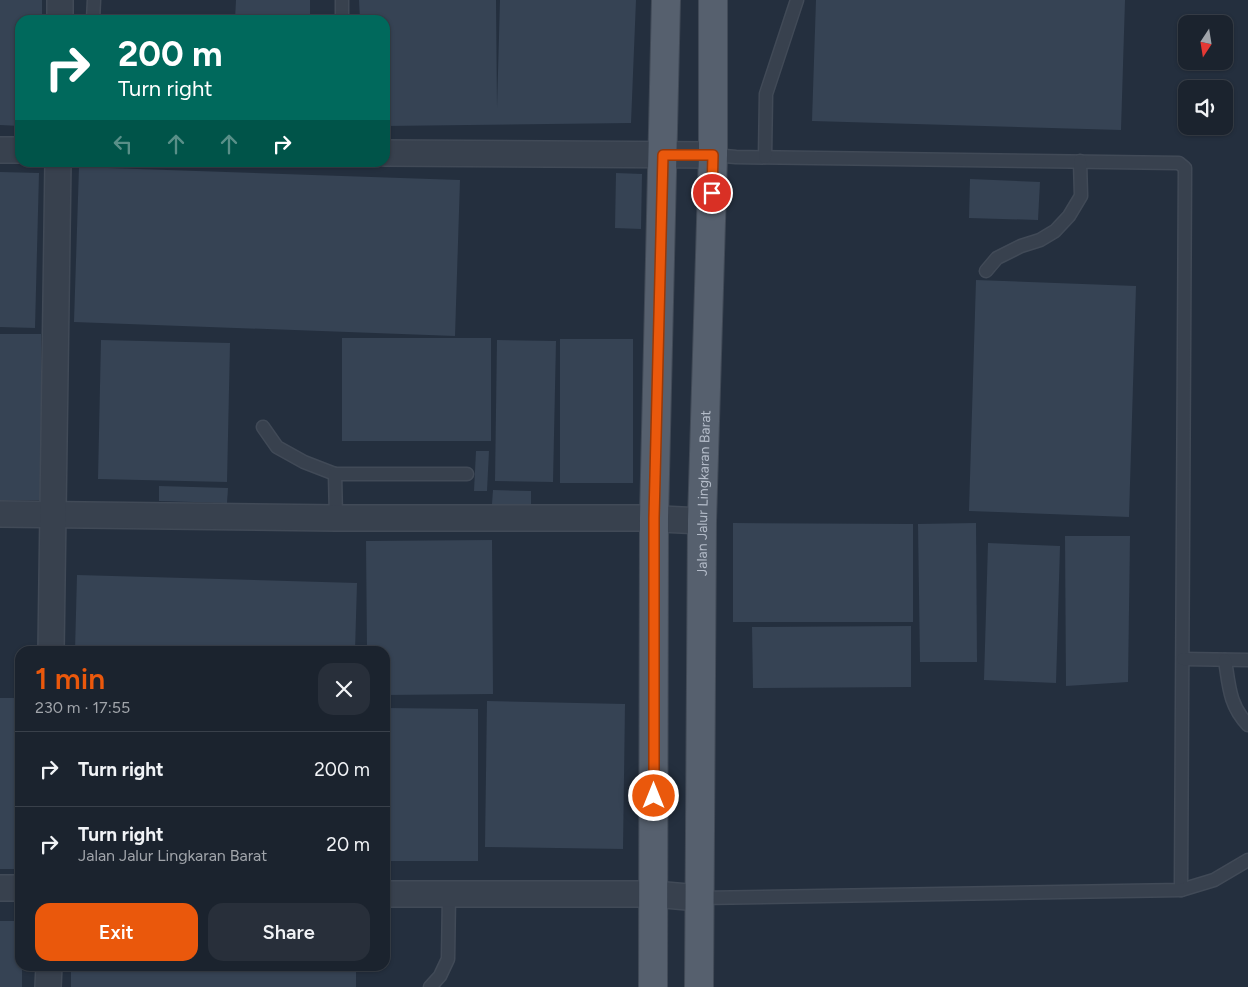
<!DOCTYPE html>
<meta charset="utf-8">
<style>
:root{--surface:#1b232e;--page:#282f3a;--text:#f1f3f6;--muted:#a0a4aa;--line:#39404a;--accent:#ea580c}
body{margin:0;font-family:Figtree,sans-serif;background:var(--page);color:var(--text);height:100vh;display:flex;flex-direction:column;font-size:19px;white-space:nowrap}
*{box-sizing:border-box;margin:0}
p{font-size:16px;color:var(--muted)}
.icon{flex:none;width:28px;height:28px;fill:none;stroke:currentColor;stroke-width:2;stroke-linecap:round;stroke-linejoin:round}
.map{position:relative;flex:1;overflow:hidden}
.side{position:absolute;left:15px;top:646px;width:375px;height:325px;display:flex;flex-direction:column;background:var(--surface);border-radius:15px;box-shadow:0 1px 4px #0004,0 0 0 1px var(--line)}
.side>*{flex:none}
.banner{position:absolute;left:15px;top:15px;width:375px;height:152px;border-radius:15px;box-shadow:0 1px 4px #0004,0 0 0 1px var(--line);background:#00695c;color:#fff;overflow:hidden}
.needle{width:32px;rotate:192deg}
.buttons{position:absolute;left:1178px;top:15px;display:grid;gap:10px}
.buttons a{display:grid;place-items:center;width:55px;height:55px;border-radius:10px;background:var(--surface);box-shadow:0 1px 4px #0004,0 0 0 1px var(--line);font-size:25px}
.pin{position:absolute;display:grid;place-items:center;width:42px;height:42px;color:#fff;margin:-21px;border:2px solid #fff;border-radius:50%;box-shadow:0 1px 5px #0007}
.me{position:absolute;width:55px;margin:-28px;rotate:0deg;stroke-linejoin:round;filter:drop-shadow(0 0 4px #0008)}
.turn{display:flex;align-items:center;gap:18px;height:105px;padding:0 20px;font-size:22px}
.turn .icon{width:65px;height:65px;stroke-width:2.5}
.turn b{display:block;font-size:35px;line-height:42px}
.lanes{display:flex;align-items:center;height:48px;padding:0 20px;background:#0003;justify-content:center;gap:25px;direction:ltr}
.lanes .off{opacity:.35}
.round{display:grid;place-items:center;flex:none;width:52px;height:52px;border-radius:15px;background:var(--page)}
.head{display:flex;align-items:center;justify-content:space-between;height:85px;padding:0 20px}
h1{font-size:30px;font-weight:600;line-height:38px;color:var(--accent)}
.action{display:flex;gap:10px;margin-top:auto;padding:10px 20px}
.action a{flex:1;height:58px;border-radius:15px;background:var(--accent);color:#fff;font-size:20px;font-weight:600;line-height:58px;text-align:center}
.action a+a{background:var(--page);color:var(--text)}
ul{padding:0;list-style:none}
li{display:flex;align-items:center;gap:15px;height:75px;padding:0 20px;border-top:1px solid var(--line)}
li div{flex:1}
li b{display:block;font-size:19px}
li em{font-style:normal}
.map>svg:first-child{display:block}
.building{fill:#364354}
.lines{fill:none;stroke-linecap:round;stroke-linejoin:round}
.service-casing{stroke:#414a57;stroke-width:15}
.minor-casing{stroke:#414a57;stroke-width:28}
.primary-casing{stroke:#414a57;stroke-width:30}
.service{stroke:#38414e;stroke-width:12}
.minor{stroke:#38414e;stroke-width:25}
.primary{stroke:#56606e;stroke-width:28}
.route-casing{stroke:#983908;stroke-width:12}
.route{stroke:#ea580c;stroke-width:9}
.labels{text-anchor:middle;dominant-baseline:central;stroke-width:5;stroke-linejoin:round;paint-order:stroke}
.street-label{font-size:14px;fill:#b4bcc9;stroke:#1d2633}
</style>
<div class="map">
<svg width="1248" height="987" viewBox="0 0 1248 987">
<rect width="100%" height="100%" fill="#242f3e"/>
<g class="building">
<path d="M0,0H42V20H20V126L0,125Z"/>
<path d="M236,0H310V20H235Z"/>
<path d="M359,0H496L497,108L500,0H636L631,123L385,126V20H360Z"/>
<path d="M816,0H1125L1121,130L812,121Z"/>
<path d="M79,167L460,180L455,336L74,322Z"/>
<path d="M0,172L39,173L35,328L0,327Z"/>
<path d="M616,173L642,174L641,229L615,228Z"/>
<path d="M970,179L1040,182L1038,220L969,218Z"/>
<path d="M976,280L1136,286L1129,517L969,511Z"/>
<rect x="0" y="334" width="41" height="166"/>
<rect x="342" y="338" width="149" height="103"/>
<rect x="560" y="339" width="73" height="144"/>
<path d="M101,340L230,343L227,482L98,479Z"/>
<path d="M497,340L556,341L553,482L495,481Z"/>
<path d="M476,451H489L487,491H474Z"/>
<path d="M159,486L228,488L227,503L159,501Z"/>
<path d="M493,490L531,491V505L492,504Z"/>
<path d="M733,523L913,524V622H733Z"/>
<path d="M976,523L977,662H920L918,524Z"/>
<path d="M1065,536H1130L1128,682L1066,686Z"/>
<path d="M492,540L493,694L385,695V651H367L366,541Z"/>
<path d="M988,543L1060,546L1056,683L984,680Z"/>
<path d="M77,575L357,583L355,651H75Z"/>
<path d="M911,626V687L753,688L752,627Z"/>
<rect x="0" y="698" width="20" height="171"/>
<path d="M487,701L625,704L623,849L485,847Z"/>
<path d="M385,708L478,709V861H385Z"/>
<path d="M0,921H20V966H22V987H0Z"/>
<rect x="71" y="966" width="285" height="21"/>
</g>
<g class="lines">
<defs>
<g id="service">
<path d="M93,20L94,0"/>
<path d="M342,20V0"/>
<path d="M713,155L736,157L1179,163L1185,168L1181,890"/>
<path d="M765,157L766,94L797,0"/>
<path d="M986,271L997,258L1021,246L1040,240L1055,231L1069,216L1081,196L1080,161"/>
<path d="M263,427L277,447L304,462L335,474"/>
<path d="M336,518L335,474H467"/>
<path d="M1183,659L1248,660"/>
<path d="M1225,660C1229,685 1229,705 1248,725"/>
<path d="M699,898L1181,890L1214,880L1248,860"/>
<path d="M430,987L440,976L448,959L449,895"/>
</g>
<g id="minor">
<path d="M60,20V0"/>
<path d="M0,150H20"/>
<path d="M385,153L713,155"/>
<path d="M0,514L336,518H641L702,521"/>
<path d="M51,651L58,162"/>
<path d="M0,888H20"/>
<path d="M385,894H654L699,898"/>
<path d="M48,987L49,966"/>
</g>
<g id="primary">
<path d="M653,987L654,518L666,0"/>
<path id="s1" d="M699,987L702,521L713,155V0"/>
</g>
</defs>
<use href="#service" class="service-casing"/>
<use href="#minor" class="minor-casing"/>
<use href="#primary" class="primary-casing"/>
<use href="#service" class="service"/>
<use href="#minor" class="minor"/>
<use href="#primary" class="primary"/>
</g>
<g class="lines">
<defs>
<path id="route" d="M654,796V518L663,155H713L712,193"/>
</defs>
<use href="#route" class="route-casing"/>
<use href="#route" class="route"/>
</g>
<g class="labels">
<g class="street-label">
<text stroke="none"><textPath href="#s1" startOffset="494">Jalan Jalur Lingkaran Barat</textPath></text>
</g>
</g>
</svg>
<div class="buttons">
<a><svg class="needle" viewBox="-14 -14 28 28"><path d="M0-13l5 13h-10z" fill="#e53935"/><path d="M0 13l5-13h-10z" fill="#a0a4aa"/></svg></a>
<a><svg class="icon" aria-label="sound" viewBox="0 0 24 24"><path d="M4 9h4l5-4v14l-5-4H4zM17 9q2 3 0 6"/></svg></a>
</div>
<div class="pin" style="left:712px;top:193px;background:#d93025"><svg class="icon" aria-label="arrive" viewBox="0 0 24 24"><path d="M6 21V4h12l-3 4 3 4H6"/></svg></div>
<svg class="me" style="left:654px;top:796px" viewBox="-20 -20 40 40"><circle r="17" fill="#ea580c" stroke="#fff" stroke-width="3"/><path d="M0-11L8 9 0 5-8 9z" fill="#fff"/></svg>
<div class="banner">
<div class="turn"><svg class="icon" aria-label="right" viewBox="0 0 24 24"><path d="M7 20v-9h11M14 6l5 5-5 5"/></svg><div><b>200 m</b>Turn right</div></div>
<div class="lanes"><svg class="icon off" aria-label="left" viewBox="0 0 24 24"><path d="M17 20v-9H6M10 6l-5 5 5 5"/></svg><svg class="icon off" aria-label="ahead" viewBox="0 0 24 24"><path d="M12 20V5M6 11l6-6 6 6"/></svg><svg class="icon off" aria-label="ahead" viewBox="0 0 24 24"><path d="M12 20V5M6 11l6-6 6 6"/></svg><svg class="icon" aria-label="right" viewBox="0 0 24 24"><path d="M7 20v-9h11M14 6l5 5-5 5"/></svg></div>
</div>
<section class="side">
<div class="head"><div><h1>1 min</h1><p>230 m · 17:55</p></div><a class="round"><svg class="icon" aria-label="close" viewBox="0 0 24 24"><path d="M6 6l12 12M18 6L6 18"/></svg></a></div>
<ul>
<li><svg class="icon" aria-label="right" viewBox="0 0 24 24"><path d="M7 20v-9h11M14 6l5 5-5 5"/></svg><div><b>Turn right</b></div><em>200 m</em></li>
<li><svg class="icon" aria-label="right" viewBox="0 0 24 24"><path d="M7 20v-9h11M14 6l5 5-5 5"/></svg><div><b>Turn right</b><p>Jalan Jalur Lingkaran Barat</p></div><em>20 m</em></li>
</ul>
<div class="action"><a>Exit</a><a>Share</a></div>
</section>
</div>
